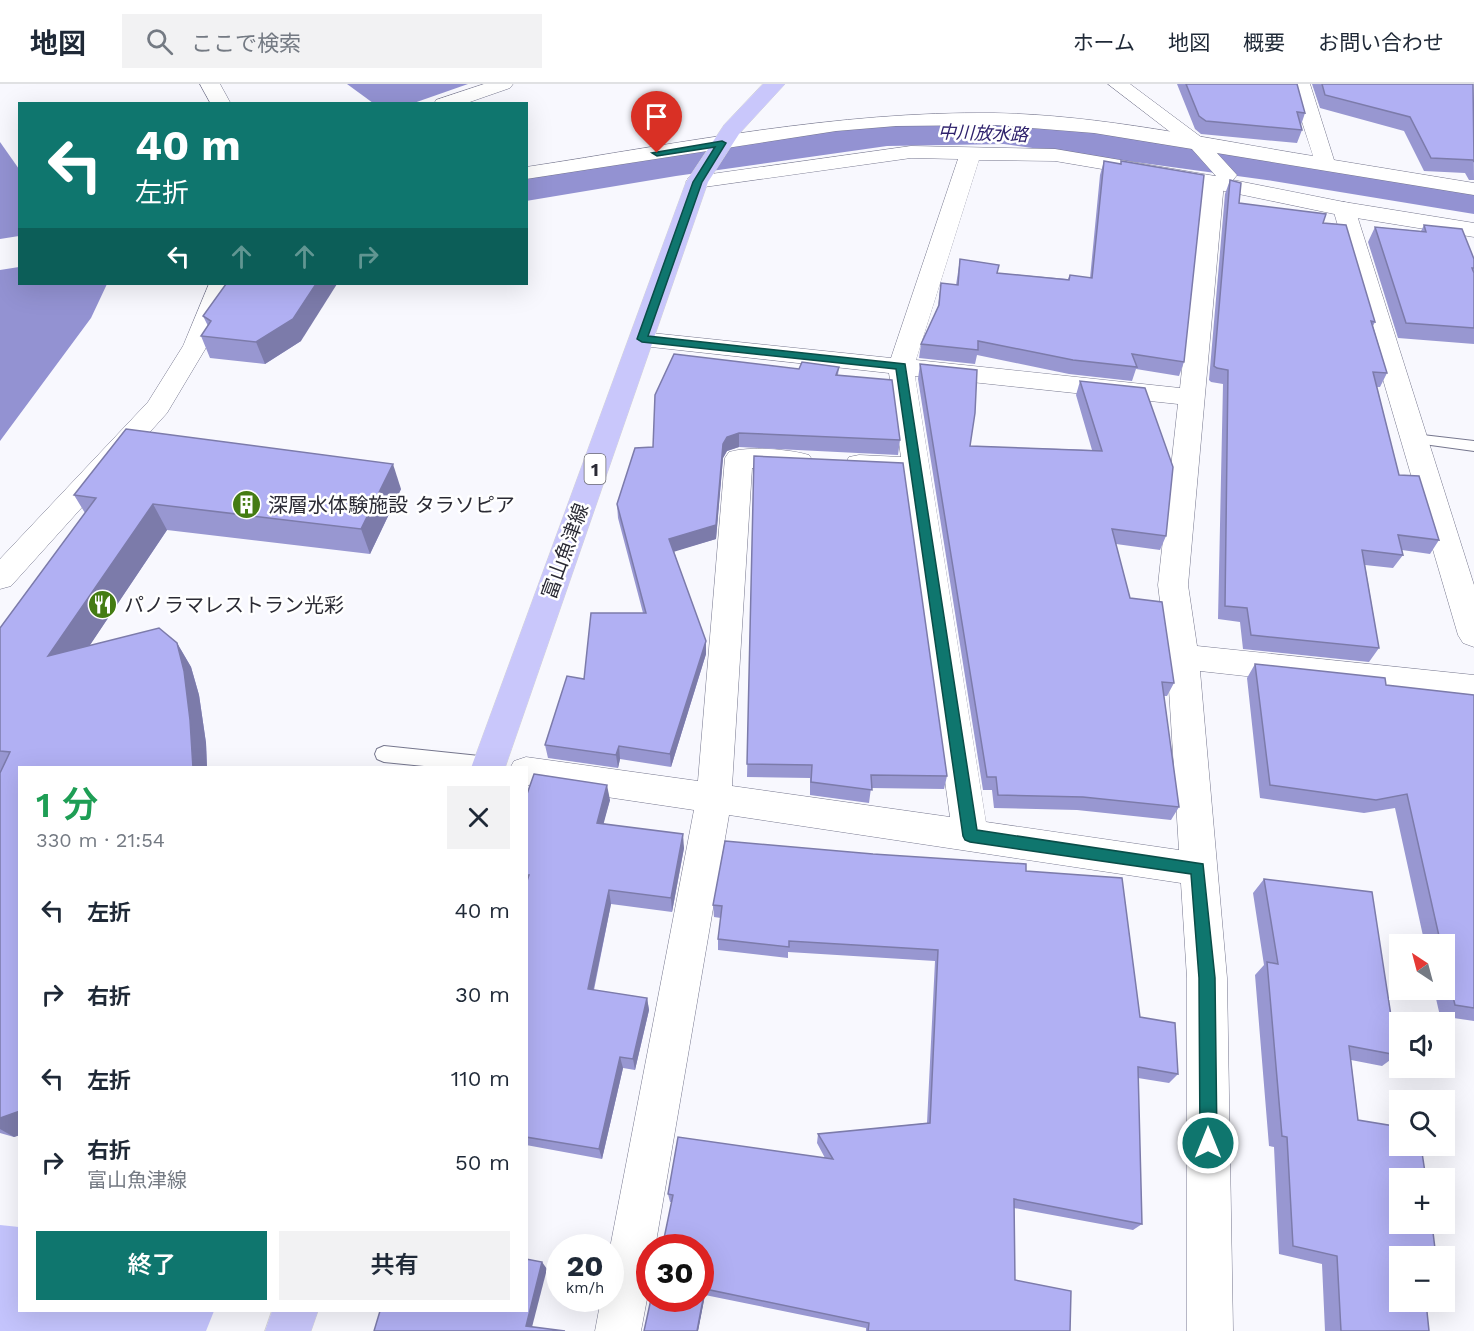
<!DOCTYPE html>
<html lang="ja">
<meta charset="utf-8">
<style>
:root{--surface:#fff;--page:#f2f2f3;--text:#1f2937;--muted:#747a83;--line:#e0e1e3;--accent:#0f766e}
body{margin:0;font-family:"Work Sans","Noto Sans JP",sans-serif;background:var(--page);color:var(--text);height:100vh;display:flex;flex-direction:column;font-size:22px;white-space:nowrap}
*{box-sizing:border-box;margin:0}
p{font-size:20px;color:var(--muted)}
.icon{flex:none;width:33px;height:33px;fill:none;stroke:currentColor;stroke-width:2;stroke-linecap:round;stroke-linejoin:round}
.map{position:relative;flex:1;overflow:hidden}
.drawer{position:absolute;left:18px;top:682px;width:510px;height:546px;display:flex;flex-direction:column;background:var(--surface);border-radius:0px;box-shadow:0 6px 24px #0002}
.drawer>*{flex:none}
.hud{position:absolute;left:18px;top:18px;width:510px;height:183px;border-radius:0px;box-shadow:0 6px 24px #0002;background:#0f766e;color:#fff;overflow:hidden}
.needle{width:39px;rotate:324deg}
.fabs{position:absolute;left:1389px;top:850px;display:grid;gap:12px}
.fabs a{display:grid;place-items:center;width:66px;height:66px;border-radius:0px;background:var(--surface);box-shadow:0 6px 24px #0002;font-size:30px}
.speed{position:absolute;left:546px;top:1150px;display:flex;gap:12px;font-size:30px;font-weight:700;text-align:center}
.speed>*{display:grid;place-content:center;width:78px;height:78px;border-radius:50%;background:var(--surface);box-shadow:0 6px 24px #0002;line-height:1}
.speed small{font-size:15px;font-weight:400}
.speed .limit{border:9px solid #d22;background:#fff;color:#111}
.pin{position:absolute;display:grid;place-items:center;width:51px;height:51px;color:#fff;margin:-62px -26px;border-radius:50% 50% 50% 0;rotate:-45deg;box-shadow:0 0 6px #0007}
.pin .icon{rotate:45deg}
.me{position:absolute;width:66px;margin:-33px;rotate:0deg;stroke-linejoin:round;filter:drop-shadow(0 0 4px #0008)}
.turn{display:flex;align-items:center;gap:21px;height:126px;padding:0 18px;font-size:27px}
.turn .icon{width:78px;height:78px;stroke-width:2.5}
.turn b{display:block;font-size:42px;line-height:51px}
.lanes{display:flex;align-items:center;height:57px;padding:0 18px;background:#0003;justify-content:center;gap:30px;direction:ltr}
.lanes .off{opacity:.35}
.round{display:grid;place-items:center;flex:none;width:63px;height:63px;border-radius:0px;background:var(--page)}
.head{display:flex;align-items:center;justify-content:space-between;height:102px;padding:0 18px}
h1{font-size:36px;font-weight:600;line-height:45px;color:#1e9e55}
.button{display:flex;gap:12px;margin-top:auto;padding:12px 18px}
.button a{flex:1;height:69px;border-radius:0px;background:var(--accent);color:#fff;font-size:24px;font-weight:600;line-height:69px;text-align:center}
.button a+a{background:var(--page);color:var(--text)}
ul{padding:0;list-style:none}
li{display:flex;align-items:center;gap:18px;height:84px;padding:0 18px}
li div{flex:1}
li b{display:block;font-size:22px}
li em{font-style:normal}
header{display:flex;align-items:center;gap:36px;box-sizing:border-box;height:84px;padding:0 30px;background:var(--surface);border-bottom:2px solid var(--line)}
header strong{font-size:28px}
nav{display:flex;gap:33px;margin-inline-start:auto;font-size:21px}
.search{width:420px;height:54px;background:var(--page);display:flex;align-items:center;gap:15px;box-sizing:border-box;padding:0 21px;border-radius:0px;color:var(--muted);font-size:22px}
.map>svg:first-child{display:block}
.green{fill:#c4c4fd}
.water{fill:#9392d2}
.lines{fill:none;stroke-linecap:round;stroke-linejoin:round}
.river{fill:#9392d2;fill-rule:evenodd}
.service-casing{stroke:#76778e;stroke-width:2}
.minor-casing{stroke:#76778e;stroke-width:1}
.tertiary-casing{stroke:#76778e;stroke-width:1}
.primary-casing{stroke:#d5d5d7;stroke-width:1}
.service{fill:#fff;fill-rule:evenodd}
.minor{fill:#fff;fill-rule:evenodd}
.tertiary{fill:#fff;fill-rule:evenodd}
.primary{fill:#c9c7fb;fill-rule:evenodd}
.wall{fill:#9897d1}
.shaded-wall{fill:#7c7baa}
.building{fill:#b1b0f3;stroke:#7c7baa;stroke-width:1.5}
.route{fill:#0f766e;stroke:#0a4d48;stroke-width:1.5}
.labels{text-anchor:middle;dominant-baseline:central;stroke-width:5;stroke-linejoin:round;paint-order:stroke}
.far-water-label{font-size:18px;font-style:italic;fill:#2e216c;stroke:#fff}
.shield{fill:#fff;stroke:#6b6b72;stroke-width:1.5}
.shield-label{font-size:18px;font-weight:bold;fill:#2b2b35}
.poi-label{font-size:20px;fill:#2b2b35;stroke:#fff;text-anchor:start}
.street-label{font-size:20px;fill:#2b2b35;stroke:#fff}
</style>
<header>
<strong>地図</strong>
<div class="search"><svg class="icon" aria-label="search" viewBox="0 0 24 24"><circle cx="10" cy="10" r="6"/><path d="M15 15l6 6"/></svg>ここで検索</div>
<nav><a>ホーム</a><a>地図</a><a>概要</a><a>お問い合わせ</a></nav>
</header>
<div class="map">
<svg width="1474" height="1247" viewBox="0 0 1474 1247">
<rect width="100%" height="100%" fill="#f8f8fe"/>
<path class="green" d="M0,1141L19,1143L20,1227H214L206,1247H0Z"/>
<g class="water">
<path d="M347,0H468L411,20L373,19Z"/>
<path d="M0,58L19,85V152L0,155Z"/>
<path d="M19,183L20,200H107L91,234L0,357V186Z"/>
</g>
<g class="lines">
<path class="river" d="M1004,32L1273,67L1474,100V130L1273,97L1004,60L887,62L676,92L526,117V87L676,62L887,34Z"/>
<defs>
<g id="service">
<path d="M1414,350L1474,357V367L1409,358L1407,355L1409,352Z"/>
<path d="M384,662L489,673L496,676L498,681L497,684H444L384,678L377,675L375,670L377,665Z"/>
</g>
<g id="minor">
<path d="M200,0H220L231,20H211Z"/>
<path d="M484,0H513L510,4L464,20H434L436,16Z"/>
<path d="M1290,0H1310L1334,76L1474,99V111L1094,49L996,41L896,42L836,47L526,95V83C682,59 837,27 994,29C1101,31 1208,55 1313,72Z"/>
<path d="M911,62L1055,65L1221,93L1224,98L1188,501L1197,562L1474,591V617L1200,587L1227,894L1233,1247H1187V894L1181,799L729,731L655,1164H650V1199L641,1247H595L601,1215H610V1164L694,726L526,701V684H510L514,677L526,673L698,697L725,374L729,368C749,362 789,365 809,371L813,377L809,383L799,386L752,384L732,702L950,733L903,392L849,387L845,380L849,373L859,371L901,373L889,289L642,262L633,260L630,255L633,250L642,248L891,274L958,75L911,74L697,104L689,103L686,98L689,93L697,92ZM979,76L1055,77L1202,102L1180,304L916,276ZM915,292L1178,320L1158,501L1167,573L1179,766L986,738Z"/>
<path d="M1344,118L1352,120L1355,125L1474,501V563L1463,559L1458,551L1333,125L1336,120Z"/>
<path d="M209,200H232L207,262L167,329L11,502L0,505V475L148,318L183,262Z"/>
</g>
<path id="tertiary" d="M1108,0H1130L1205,56L1237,91L1233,96L1344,118L1474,139V153L1344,132L1205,103L1202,98L1205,93L1216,92L1191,64Z"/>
<g id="primary">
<path d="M763,0H785L739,50L708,98L505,684H471L686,98L724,41Z"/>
<path d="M272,1227H318L311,1247H265Z"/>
</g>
</defs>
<use href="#service" class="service-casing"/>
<use href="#minor" class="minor-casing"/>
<use href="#tertiary" class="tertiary-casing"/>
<use href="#primary" class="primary-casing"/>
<use href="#service" class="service"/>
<use href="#minor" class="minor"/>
<use href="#tertiary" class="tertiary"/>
<use href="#primary" class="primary"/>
</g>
<g class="wall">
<path d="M1177,0H1297L1305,29L1301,41L1302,46L1297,59L1201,50L1195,45Z"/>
<path d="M1312,0H1473L1474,96H1469L1465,89L1424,87L1404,47L1320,24Z"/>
<path d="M1104,77L1184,278L1179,292L1136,285L1132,297L1069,290L977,271L975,280L919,274L921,260L938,223L941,199L956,201L960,175L997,189L1068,195L1070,191L1090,194L1100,91Z"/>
<path d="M1230,96L1239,119L1323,139L1375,238L1373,242L1387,289L1380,303H1377L1399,391L1439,456L1430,470L1402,466L1403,471L1393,484L1365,481L1379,564L1369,578L1243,565L1240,538L1218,535L1223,300L1211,298L1209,296L1225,110Z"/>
<path d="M1424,141L1474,175V260L1398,254L1368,158L1375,143L1421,147Z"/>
<path d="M203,232L301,257L265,280L210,274L201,252L208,242Z"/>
<path d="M920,280L970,362L1092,366L1076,311L1080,297L1166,452L1160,466L1116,460L1130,514L1174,599L1167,612H1164L1179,723L1171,736L1077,726L994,724L992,706H983L918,295Z"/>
<path d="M839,283L838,291L900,356L898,371L739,363L727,367L723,374L716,455L674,467L706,570L671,683L620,675L618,684L548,674L545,661L584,595L643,529L618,434L617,420L653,363L799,285Z"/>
<path d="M754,372L947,692L944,705L871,704L869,719L810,711V694L747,693Z"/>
<path d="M401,405L370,470L167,446L89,562L177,559L191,583L199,611L206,659L207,684H20V1051L14,1053L0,1049V689L1,687H0V544L85,429L74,411Z"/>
<path d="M1255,580L1386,601L1474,611V937L1440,932L1434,906H1444V861H1425L1395,724L1364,729L1260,714L1247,594Z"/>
<path d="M526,713L610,716L603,739L684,764L672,828L611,820L594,906L647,914L649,926L635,986L623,984L602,1075L526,1061Z"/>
<path d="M1026,787L1140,933L1178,990L1169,999L1138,994L1142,1140L1133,1146L1014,1124L1015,1196L1070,1247H866V1244L705,1211L698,1247H644L672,1118H670L668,1110L825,1074L817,1059L818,1050L927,1039L935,877L788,868V874L718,866V855L721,834L714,833L713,821Z"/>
<path d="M1264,795L1397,971L1382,982L1351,976L1358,1036L1400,1173L1429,1247H1325L1322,1180L1279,1170L1274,1063L1269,1062L1255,891L1264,881L1253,809Z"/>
</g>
<g class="shaded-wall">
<path d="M316,200H337L301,257L265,280L256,258Z"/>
<path d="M739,349V363L727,367L723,374L716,455L670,469L669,455L723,360L727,353Z"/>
<path d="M393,380L401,405L370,470L361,445Z"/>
<path d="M153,420L167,446L66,597L48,572Z"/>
<path d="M706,557V570L671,683L670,670Z"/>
<path d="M177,559L191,583L199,611L206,659L207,684H193Z"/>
<path d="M619,662L620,675L618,684L616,671Z"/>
<path d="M607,701L610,716L600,753L597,739Z"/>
<path d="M683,750L684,764L672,828L671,814Z"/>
<path d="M609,806L611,820L591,917L588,905Z"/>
<path d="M647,914L649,926L635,986L633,975Z"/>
<path d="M620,973L623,984L602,1075L599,1065Z"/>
<path d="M20,1027V1051L14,1053L0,1045V1034Z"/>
<path d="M542,1178L547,1185L531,1247L526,1242Z"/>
<path d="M705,1205V1211L698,1247H697Z"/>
</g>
<g class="building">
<path d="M1186,0H1297L1305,29L1297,28L1302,46L1206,37L1199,32Z"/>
<path d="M1322,0H1473L1474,78L1473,76L1431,74L1410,33L1325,11Z"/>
<path d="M1104,77L1121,80V77L1204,91L1184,278L1132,270L1137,283L1073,276L978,257V266L921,260L939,221L941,199L958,201L960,175L999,181L997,189L1069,196L1070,191L1092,194Z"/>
<path d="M1230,96L1241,99L1239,119L1326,130L1323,139L1346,141L1375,238L1371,237L1387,289L1373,288L1399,391L1419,392L1439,456L1398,451L1403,471L1362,466L1379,564L1251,551L1247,524L1225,522L1228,286L1217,284L1214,282Z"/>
<path d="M1424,141L1462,145L1474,175V184H1472L1474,189V244L1406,239L1375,143L1426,148Z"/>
<path d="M226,200H316L293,235L256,258L201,252L211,237L203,232Z"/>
<path d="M674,270L799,285L802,278L839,283L836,291L892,296L900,356L739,349L727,353L723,360L716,441L669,455L706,557L670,670L619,662L616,671L545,661L567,592L584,595L591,529H646L617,420L635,364L653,363L655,311Z"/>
<path d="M920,280L977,286L975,329L970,362L1102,367L1080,297L1145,304L1173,383L1166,452L1112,445L1130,514L1162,518L1174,599L1162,598L1179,723L1083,713L998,711L996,693H987Z"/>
<path d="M126,345L393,380L361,445L153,420L48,572L159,544L177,559L184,587L190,636L193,684H20V1027L0,1034V689L10,668L0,667V544L96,414L74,411Z"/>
<path d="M754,372L903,379L947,692L871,691L872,706L811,698L812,681L747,680Z"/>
<path d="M1255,580L1385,594L1386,601L1474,611V924L1455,921L1444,875V861H1441L1407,710L1376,716L1270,701Z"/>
<path d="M534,690L607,701L597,739L683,750L671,814L609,806L588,905L647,914L633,975L620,973L599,1065L526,1053V800L529,791H526V713Z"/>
<path d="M725,757L873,770L1026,780V787L1122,794L1140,933L1175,939L1178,990L1138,983L1142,1140L1014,1115L1015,1196L1071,1207L1070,1247H868L869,1239L705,1205L697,1247H644L651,1215H700V1164H662L673,1111L668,1110L678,1053L833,1075L818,1050L930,1039L938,866L789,857V863L718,855L722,822L713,821Z"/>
<path d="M1264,795L1372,808L1397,971L1349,962L1358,1036L1400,1043V1062H1421L1426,1095H1400V1140H1432L1436,1173H1400V1218H1426L1429,1247H1341L1337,1172L1293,1162L1287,1053L1282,1052L1267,878L1278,880Z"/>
<path d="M526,1175L542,1178L526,1242L565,1247H374L380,1227H526Z"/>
</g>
<path class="route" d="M722,57L726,59L702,98L648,252L905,280L977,746L1203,780L1215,894L1217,1059L1215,1065L1208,1068L1202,1065L1200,1059L1199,894L1191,790L970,758L965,756L963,752L896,285L642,258L637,255L693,98L715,63L657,72L652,69Z"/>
<defs>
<symbol id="building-disc" viewBox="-11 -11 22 22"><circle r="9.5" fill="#447c13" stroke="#fff"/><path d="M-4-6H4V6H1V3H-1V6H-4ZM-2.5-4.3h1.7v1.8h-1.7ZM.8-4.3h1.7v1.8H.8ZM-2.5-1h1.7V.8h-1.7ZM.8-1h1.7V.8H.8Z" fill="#fff"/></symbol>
<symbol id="restaurant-disc" viewBox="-11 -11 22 22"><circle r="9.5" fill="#447c13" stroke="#fff"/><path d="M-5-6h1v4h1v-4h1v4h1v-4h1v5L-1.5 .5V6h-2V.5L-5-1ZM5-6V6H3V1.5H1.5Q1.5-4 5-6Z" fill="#fff"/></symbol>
</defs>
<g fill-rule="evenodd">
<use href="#building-disc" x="230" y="404" width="33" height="33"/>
<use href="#restaurant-disc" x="86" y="504" width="33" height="33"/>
</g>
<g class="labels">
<g class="far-water-label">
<text transform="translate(983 49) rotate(2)">中川放水路</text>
</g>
<rect class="shield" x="584.5" y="370" width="21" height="30" rx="4.5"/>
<g class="shield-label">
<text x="595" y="385">1</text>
</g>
<g class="poi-label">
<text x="268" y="421">深層水体験施設 タラソピア</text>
<text x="124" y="521">パノラマレストラン光彩</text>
</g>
<g class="street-label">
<text transform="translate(565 467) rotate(-70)">富山魚津線</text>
</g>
</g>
</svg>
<div class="fabs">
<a><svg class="needle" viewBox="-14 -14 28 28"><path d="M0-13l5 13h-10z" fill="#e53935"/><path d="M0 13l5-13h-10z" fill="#747a83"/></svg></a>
<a><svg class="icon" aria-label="sound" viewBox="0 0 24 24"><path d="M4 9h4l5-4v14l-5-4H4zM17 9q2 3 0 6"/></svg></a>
<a><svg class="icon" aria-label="search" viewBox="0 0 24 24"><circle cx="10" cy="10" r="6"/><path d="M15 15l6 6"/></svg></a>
<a>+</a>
<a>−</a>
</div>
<div class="speed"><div>20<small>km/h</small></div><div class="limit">30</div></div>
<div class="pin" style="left:657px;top:69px;background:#d93025"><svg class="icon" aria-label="arrive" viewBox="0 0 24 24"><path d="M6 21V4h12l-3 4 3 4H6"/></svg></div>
<svg class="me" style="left:1208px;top:1059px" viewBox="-20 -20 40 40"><circle r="17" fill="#0f766e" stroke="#fff" stroke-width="3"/><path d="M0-11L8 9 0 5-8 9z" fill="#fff"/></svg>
<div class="hud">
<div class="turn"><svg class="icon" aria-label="left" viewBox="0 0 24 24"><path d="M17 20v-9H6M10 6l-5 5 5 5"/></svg><div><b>40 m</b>左折</div></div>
<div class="lanes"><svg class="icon" aria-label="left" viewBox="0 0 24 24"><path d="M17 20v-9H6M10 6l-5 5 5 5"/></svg><svg class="icon off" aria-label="ahead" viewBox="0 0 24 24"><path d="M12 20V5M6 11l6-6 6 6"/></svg><svg class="icon off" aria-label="ahead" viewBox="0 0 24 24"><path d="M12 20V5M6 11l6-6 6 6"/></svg><svg class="icon off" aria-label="right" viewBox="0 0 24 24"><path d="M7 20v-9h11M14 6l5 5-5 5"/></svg></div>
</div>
<section class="drawer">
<div class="head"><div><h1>1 分</h1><p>330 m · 21:54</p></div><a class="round"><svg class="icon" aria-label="close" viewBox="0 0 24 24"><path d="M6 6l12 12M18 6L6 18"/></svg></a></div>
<ul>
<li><svg class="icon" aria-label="left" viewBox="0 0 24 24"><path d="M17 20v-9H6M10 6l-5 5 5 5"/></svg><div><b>左折</b></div><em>40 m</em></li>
<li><svg class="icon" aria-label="right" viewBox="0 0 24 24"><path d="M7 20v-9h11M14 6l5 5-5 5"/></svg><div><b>右折</b></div><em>30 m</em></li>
<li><svg class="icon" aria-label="left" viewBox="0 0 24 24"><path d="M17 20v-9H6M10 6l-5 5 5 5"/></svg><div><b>左折</b></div><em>110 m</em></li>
<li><svg class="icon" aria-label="right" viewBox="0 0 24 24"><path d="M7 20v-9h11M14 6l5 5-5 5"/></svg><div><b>右折</b><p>富山魚津線</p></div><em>50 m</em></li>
</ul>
<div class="button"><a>終了</a><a>共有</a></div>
</section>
</div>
